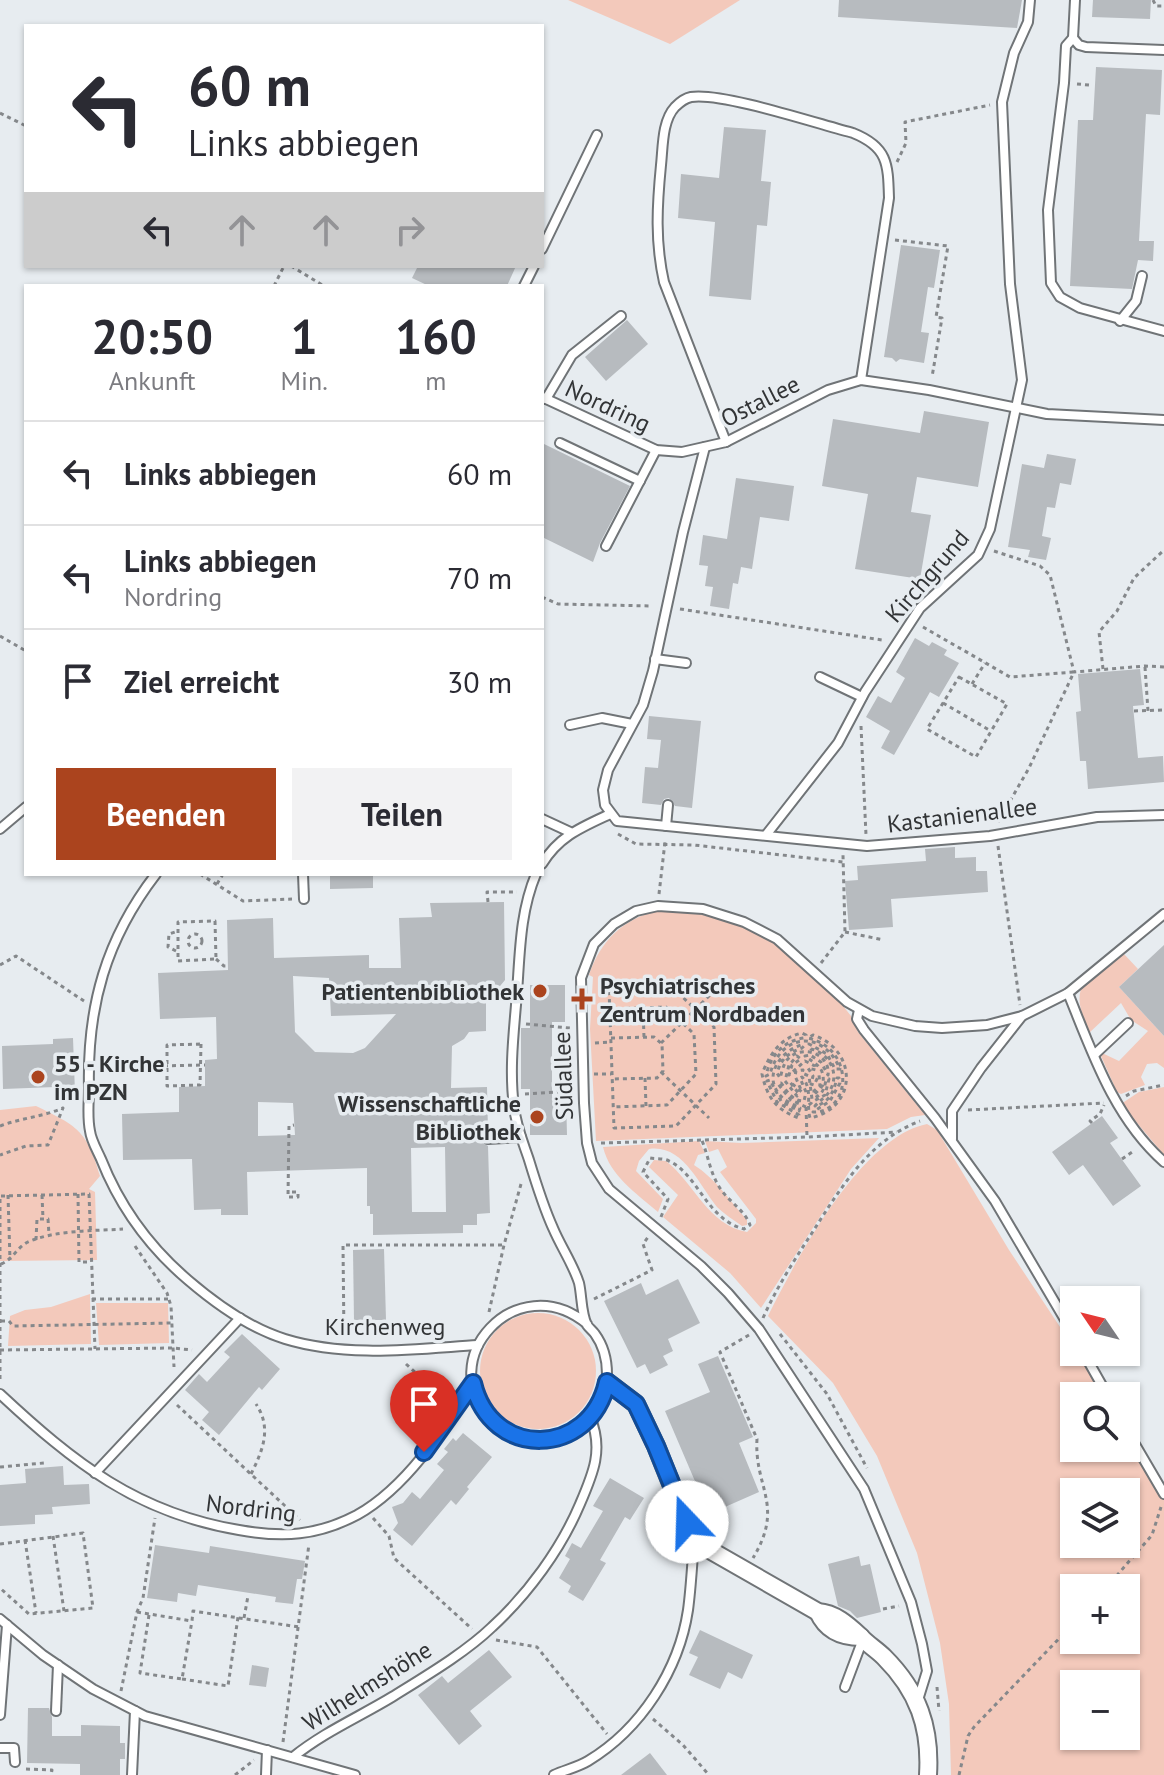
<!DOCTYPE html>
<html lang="de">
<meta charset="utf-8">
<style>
:root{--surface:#fff;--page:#f2f2f3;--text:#2b2b33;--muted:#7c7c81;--line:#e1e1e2;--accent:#ab441e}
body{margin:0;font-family:"PT Sans",sans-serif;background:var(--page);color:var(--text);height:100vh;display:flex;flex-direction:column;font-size:30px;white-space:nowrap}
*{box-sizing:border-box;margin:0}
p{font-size:26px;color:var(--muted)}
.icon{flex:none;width:44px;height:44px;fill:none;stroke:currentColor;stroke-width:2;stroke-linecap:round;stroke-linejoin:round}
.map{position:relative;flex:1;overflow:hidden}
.drawer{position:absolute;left:24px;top:284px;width:520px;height:592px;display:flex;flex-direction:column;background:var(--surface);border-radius:0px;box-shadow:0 2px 6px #0004}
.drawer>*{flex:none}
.top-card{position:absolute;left:24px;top:24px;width:520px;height:244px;border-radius:0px;box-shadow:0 2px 6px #0004;background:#fff;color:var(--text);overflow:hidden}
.needle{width:52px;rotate:305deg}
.tools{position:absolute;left:1060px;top:1286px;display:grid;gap:16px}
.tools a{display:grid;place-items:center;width:80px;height:80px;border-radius:0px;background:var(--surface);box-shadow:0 2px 6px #0004;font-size:40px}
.pin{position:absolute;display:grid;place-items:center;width:68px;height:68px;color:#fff;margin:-82px -34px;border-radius:50% 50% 50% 0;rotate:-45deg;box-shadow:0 0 8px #0007}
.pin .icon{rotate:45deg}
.me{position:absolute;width:88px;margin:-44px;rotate:339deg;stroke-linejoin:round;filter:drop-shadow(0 0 6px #0008)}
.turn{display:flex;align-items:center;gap:28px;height:168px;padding:0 32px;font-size:36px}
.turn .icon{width:104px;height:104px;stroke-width:2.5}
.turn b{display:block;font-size:56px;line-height:68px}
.lanes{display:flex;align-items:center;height:76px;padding:0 32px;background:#0003;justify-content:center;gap:40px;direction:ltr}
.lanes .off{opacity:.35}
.eta{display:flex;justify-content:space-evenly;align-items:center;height:136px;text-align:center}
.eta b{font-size:48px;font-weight:800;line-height:56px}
.cta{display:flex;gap:16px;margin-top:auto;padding:16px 32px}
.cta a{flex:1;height:92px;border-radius:0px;background:var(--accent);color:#fff;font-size:32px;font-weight:800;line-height:92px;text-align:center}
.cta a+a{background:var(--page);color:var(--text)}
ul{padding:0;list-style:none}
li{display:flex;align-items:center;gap:24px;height:104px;padding:0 32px;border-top:2px solid var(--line)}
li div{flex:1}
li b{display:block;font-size:30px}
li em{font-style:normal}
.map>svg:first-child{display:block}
.green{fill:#f3c9bb;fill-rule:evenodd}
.building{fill:#b7bbbf;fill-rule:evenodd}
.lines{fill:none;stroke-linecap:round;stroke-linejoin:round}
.service-casing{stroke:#707477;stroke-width:12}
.minor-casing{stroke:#707477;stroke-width:20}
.path{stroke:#85888b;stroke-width:3;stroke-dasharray:4 4;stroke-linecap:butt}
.service{stroke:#fff;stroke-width:8}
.minor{stroke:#fff;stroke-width:16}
.route-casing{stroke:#114b97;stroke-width:20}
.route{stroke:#1a73e8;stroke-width:14}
.poi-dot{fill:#ab441e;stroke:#e7ecf0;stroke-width:3}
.labels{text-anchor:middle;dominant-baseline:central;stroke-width:7;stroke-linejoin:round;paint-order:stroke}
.street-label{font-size:24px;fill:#323436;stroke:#e7ecf0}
.poi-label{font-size:24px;font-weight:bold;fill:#323436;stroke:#e7ecf0;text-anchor:start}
</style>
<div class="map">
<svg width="1164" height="1775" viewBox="0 0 1164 1775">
<rect width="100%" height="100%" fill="#e7ecf0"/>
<g class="green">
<path d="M568,0H740L670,44Z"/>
<path d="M658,910L689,911L739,925L772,941L840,1002L851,1016L858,1032L925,1115L911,1117L887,1129L596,1141L590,1029L593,977L589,975C601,940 622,920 658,910Z"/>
<path d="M1124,954L1138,969L1119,987L1164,1036V1068L1157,1063L1147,1064L1141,1077L1145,1085L1121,1094L1117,1092L1101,1056L1102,1053L1119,1061L1148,1031L1131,1020L1121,1003L1089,1033C1083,1016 1074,999 1084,983Z"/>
<path d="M1164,1087V1155L1121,1104L1139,1092Z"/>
<path d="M36,1106C77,1126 87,1130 100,1176L89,1189L95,1192L97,1260L0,1261V1110Z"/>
<path d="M927,1124L937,1130L1009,1250L1074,1348V1352H1077L1106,1396H1074V1448H1126V1426L1164,1483V1775H951L949,1704L940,1643L917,1553L877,1456L833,1383L768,1316C797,1258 861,1137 927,1124ZM1074,1492H1126V1544H1074ZM1074,1588H1126V1640H1074ZM1074,1684H1126V1736H1074Z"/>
<path d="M879,1138L851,1169L761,1308L730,1273L663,1217L678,1195L649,1167L654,1160L666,1161C695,1184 708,1225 747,1232L756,1223V1219L720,1172L727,1167L718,1149L709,1152L705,1141L741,1143Z"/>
<path d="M699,1141L705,1153L698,1155L694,1165C715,1178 730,1201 747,1220V1225L742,1226C734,1220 724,1214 717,1207C699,1185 683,1144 649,1149L639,1161L636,1171L663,1199L658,1212C636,1193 610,1176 603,1147Z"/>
<path d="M90,1294L91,1344L8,1346L10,1316L25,1310L51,1307Z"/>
<path d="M96,1303H168L169,1343L99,1345Z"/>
<circle cx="538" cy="1371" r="58"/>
</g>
<g class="building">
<path d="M839,0H1022L1017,28L838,17Z"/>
<path d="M1093,0H1151L1150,19L1092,17Z"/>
<path d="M1096,67L1162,70L1160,115L1146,114L1139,241H1154L1153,261L1138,260L1132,289L1070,286L1078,120H1093Z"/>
<path d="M724,127L766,130L761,181L771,182L767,226L757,225L751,300L709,296L715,222L678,218L681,174L719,178Z"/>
<path d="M901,245L940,250L934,288L928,287L921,332L929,333L924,363L900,359L896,362L892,358L884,357Z"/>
<path d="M418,266H516L507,286H429L412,278Z"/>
<path d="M627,320L648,344L606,381L585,357Z"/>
<path d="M924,411L989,422L978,487L917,477L911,512L931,515L920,579L855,569L868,494L822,486L833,419L920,433Z"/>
<path d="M542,443L630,486L600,543L593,562L542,537Z"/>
<path d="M1047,454L1076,459L1071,485L1060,483L1055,508L1047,507L1042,536L1051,538L1046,560L1028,557L1030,550L1008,547L1022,464L1044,468Z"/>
<path d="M736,478L794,486L789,521L760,517L752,569L741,567L738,584L733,583L729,609L710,606L713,587L705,586L708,566L699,565L703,535L727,539Z"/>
<path d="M915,638L929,646L932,642L947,650L944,655L959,663L939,697L930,692L894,755L881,748L890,731L866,717L878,696L891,703L905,678L896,672Z"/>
<path d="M1140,669L1144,705L1133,706L1138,758L1163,756L1164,782L1088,789L1086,761H1080L1076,712L1081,711L1078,674Z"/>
<path d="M649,716L701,721L692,808L675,806L669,798L664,799L661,805L642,803L645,767L658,768L661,740L647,739Z"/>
<path d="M955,847V858L976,857V871H987L988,892L891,899L893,927L849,930L845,881L858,880L857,866L926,861L925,849Z"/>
<path d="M330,874H373V888L330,889Z"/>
<path d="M504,902L505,980L486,1003V1031L469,1032L464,1039L452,1046L451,1088L487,1087L488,1132L481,1139L483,1143L488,1146L490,1213L477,1214V1225H463V1233L373,1235V1214H370V1206H367V1168L247,1172L248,1215H221V1209L194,1210L192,1159L123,1160L122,1114L179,1112V1087L205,1086V1060L217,1059L216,1017L160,1019L158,973L228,970L227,920L273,918L274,958L369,955V968H401L399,918L432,917L430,903ZM293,976L329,978L331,1016L396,1014L365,1048L353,1053L315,1052L295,1032ZM258,1102L293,1103L295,1135L258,1136ZM445,1147L446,1212H412L411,1148Z"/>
<path d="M1164,945V1036L1119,987Z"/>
<path d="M530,985H565V1022H552V1097H566L567,1135H530V1089H521V1028H530Z"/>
<path d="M73,1038L75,1093L55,1094V1087L3,1089L2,1046L53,1044V1039Z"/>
<path d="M1102,1116L1118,1138L1110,1143L1141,1186L1113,1206L1083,1165L1069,1175L1052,1152Z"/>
<path d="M384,1249L386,1320H354L353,1250Z"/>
<path d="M678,1279L700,1323L668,1339L673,1351L663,1356L668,1365L650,1374L645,1364L637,1368L604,1301L641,1283L646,1295Z"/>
<path d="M242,1334L280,1369L262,1390L259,1387L219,1435L202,1420L209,1412L185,1390L199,1374L207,1382L230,1357L224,1352Z"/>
<path d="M718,1356L753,1437L739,1443L759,1492L709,1514L665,1411L710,1392L698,1364Z"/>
<path d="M463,1433L492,1457L467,1487L469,1489L456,1505L451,1500L412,1546L393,1530L398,1523L392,1507L403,1503L412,1492L420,1499L444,1470L437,1464L448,1452L444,1449L453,1438L456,1441Z"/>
<path d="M63,1466L64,1485L89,1484L90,1504L52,1507L53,1514L35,1515V1524L0,1526V1485L26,1483L25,1469Z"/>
<path d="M610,1478L644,1498L630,1520L625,1517L600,1560L606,1563L583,1601L568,1592L571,1586L559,1578L570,1559L565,1556L572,1543L581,1548L603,1511L593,1506Z"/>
<path d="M155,1545L209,1553L210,1546L305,1561L302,1579H297L293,1604L275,1602L276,1597L198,1585L196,1596L178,1593L177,1602L147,1598Z"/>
<path d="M859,1556L861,1566L870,1564L881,1612L857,1618L850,1611L838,1606L828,1564Z"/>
<path d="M700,1630L753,1655L742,1679L728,1672L720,1689L689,1675L698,1657L689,1653Z"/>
<path d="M489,1650L512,1677L470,1711L482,1726L459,1745L418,1695L442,1676L448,1683Z"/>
<path d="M252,1665L269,1668L266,1687L249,1685Z"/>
<path d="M28,1708H49L52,1717V1736H81V1725L120,1726V1743H125V1759H120V1775H80V1764L27,1763Z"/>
<path d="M650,1753L667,1775H621Z"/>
</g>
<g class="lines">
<defs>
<g id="service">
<path d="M1075,0L1073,38L1066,46L1064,83L1048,210L1051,283L1060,297L1080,308L1164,331"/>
<path d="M1073,38L1079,45L1086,47L1164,50"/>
<path d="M542,249L597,135"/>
<path d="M524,286L534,266"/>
<path d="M1120,321L1136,301L1142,276"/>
<path d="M542,397L656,450L682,452L726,442L828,390L861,380L929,390L1047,414L1164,420"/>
<path d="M546,399L572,355L621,316"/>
<path d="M726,442L664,282C655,242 657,206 661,165C663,147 662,121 675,107C679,103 686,98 691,97C722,92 818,124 853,133C888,147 888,164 889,198L861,380"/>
<path d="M560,443L640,481"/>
<path d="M705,447L683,532L653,671L643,705L608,770L603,790L605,805L617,821L867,846L990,836L1097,817L1164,815"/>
<path d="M606,546L656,450"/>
<path d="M655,659L686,663"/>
<path d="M820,677L862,697"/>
<path d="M570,725L602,718L632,724"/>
<path d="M542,819L570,832"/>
<path d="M666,826L668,805"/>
<path d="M0,829L26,807"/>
<path d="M766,835L838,743L865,692L920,608L978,555L990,529L1022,380L1010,284L1002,102L1014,53L1028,22L1030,0"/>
<path d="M542,864C559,836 582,827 610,814"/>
<path d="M156,874C106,939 87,1006 89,1088C89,1102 87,1117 90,1131C91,1140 97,1150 101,1159C120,1207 148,1246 188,1280C216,1304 249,1328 285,1339C347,1358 415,1349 478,1345"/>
<path d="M303,874L304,899"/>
<path d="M536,874C520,912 520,952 517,993C514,1031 509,1069 514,1107C516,1126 523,1142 529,1160C536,1183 543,1206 553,1228C561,1247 573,1264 579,1283C582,1296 581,1313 587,1325C589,1328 593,1331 595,1334C603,1345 607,1360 607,1374C606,1432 533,1462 492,1421C431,1360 517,1266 587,1324"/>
<path d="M1068,993C1092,1052 1114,1118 1164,1162"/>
<path d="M859,1010L857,1019L864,1030L935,1118L995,1201L1074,1335"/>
<path d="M1094,1055L1128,1023"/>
<path d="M488,1139L521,1137"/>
<path d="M952,1139V1111L981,1068L1022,1016"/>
<path d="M1083,1352L1108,1396"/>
<path d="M0,1394C74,1463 137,1513 239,1530C283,1538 317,1536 357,1515C407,1487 443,1430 473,1383"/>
<path d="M1126,1429L1164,1494"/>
<path d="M95,1473L240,1318"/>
<path d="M0,1619L43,1655L93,1689L145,1716L355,1775"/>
<path d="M845,1687L863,1639"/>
<path d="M918,1700L927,1671L922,1644L911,1602L864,1489L759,1329L728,1293L701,1266L609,1189L592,1163L587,1143L584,1103L581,978L594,944L614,924L636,911L658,906L703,909L744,922L777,939L847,1002L872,1016L915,1026L942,1028L987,1025L1022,1016L1068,993L1164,914"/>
<path d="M56,1711L58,1665"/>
<path d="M0,1715L7,1625"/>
<path d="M0,1748H14L15,1762"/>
<path d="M293,1757C324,1732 359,1717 392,1697C424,1677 465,1653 492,1627C528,1594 561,1549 580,1504C593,1474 604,1449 590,1417"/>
<path d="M132,1775L135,1711"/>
<path d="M266,1775L267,1750"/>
<path d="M554,1775C565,1770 578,1767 588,1761C641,1729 679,1670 688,1610C691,1588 692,1565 694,1542"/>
</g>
<g id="minor">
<path d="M607,1382L636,1404L656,1446L694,1541L818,1612C835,1613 848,1625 860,1636C867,1644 876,1649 884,1657C918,1691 931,1727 928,1775"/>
<path d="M818,1612C826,1630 842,1637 861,1637"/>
</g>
</defs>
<use href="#service" class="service-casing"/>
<use href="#minor" class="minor-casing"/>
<g class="path">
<path d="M1153,0L1156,6H1164"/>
<path d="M1077,84L1089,85"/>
<path d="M0,113L26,126"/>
<path d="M897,162L906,143L905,122L990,105"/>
<path d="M895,240L948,246L936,317L942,318L932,377"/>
<path d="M291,266L324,286"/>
<path d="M274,286L284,266"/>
<path d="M994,551L1040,566L1050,575L1074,672L1145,666L1164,667"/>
<path d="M542,597L558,604L652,606"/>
<path d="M680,609L882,640"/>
<path d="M923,627L1010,677L1074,672"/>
<path d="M0,636L26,651"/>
<path d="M1145,667L1148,711"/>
<path d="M1103,669L1099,632L1117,611L1134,578L1164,550"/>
<path d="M959,677L1007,704L976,757L927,729Z"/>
<path d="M972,684L985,663"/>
<path d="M943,703L991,731"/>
<path d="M1134,711L1164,710"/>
<path d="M861,726L866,835"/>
<path d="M998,822L1029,768L1074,672"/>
<path d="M618,834L636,844L694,845L843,862"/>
<path d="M998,846L1020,1005"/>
<path d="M200,874L243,901L292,899"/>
<path d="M217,884L223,874"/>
<path d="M659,894L665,842"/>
<path d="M488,902L487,892H517"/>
<path d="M215,921L216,959L178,961V922Z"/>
<path d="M845,932L884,940"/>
<circle cx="195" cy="941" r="7"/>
<path d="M176,951L168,947L169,934L178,931"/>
<path d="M216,959L224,966H228"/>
<path d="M821,963L845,932L843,855"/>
<path d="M0,965L16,956L84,1001"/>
<path d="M672,987L714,1027L716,1084L676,1126L614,1128L609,989Z"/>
<path d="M610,1009L666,1007L694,1034L696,1074L667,1105L613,1107"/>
<path d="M643,1009L644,1037"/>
<path d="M526,1024L570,1028"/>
<path d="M611,1038L654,1037L662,1044L663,1071L657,1078L612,1079"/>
<path d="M595,1043L611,1042"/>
<path d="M661,1043L710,995"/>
<path d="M201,1044L200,1085L167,1086V1045Z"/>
<path d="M100,1067L205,1065"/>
<path d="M661,1072L709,1118"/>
<path d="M594,1074H611"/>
<path d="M645,1078L646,1106"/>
<path d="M525,1094L573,1091"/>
<path d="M1126,1096L1134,1091L1164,1085"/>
<path d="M806,1107L791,1100L778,1084L781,1083C787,1091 792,1101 804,1101L806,1092L800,1078L802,1077C813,1089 806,1104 810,1118C858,1108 858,1050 813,1035L808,1038C856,1049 851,1113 813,1112L830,1101L840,1083L839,1078H837C834,1091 829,1103 815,1106C819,1101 825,1098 829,1092C841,1074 829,1053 811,1049L809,1044L827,1054L835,1069H840C823,1029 781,1033 770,1074L766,1076C770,1056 783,1041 804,1038L806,1035L802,1033C780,1038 770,1054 762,1074C767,1097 776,1110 799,1118V1115L777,1102L767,1081L770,1080L781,1101L799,1111L800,1108C793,1104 784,1101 779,1094C763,1074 782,1051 801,1045L804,1046L802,1048C788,1053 781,1059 777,1073L780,1078C782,1072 783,1065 787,1060C801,1043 831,1054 828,1075L821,1062L810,1055L805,1056C817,1065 825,1067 823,1085L814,1095V1091L820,1086L819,1075L814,1085L811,1084L813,1076L808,1068L816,1070L815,1066L805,1061L789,1075L792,1065L801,1059L797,1056L789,1065L785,1081L797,1096L799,1094L790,1082L802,1092L795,1076L796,1071L803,1070L802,1073L809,1076L812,1099C822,1095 824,1090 826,1080L829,1079L825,1095L812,1102C811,1104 808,1105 806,1107"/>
<path d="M806,1107L807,1137"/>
<path d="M968,1110L1104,1103"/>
<path d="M1092,1123L1090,1121L1100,1114L1104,1105"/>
<path d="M0,1126C21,1118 42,1117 63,1108L48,1145L26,1146L0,1155"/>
<path d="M601,1143L807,1137L897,1132"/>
<path d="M1122,1159L1135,1150"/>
<path d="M292,1192H298V1197H288L289,1126L294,1125"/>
<path d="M78,1194L79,1262H90"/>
<path d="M8,1195L10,1260"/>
<path d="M42,1195L43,1219"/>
<path d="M661,1217L668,1199L643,1172L650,1158C655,1159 664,1158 669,1161C697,1173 707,1220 744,1229L750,1225C745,1211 731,1203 722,1191C710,1175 709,1157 701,1138"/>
<path d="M36,1240L37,1219H48L49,1235"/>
<path d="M135,1246L167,1293L171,1306L174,1367"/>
<path d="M1,1264C14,1259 17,1246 30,1241C58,1230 93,1231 123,1229"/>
<path d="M92,1299H168"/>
<path d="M594,1299L652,1270L643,1244L648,1237"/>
<path d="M489,1312L504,1245L521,1184"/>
<path d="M763,1318C776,1289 793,1262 810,1236C839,1191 867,1141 920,1121"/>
<path d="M1,1321H9L13,1326L171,1323"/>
<path d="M780,1334L827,1394L867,1468"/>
<path d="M749,1335L720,1352L757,1439C754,1488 785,1505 753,1558"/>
<path d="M344,1338L343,1245H504"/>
<path d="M0,1350L173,1348L192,1350"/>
<path d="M406,1364L448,1402"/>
<path d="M0,1379V1196L89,1194L95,1349"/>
<path d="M177,1405L300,1520"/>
<path d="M0,1467L44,1463"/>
<path d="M251,1474C263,1450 272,1428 256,1404"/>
<path d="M373,1518L389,1536L394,1558L472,1629"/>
<path d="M53,1536L64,1611"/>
<path d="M25,1540L36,1613"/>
<path d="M0,1544L83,1533L93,1608L29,1614L0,1588"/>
<path d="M1106,1588L1152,1535L1161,1507"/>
<path d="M883,1609L899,1606"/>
<path d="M137,1612L192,1621L193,1611L299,1627"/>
<path d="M149,1615L140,1673L182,1679L192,1621"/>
<path d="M244,1618L248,1596"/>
<path d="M496,1640L537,1647L607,1734"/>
<path d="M182,1679L228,1686L238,1617"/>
<path d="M937,1687L939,1711"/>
<path d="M121,1691L137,1612L143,1598L155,1518"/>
<path d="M653,1719L683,1745L709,1775"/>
<path d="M283,1742L309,1544"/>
<path d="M26,1769L52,1770L51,1775"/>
<path d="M235,1775L254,1760"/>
<path d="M959,1775L968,1736L974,1727L1074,1623"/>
</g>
<use href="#service" class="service"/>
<use href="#minor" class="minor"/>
</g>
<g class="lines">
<defs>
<path id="route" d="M424,1452L473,1383C491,1460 590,1458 607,1382L636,1404L656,1446L687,1522"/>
</defs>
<use href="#route" class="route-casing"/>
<use href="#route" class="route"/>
</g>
<g class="poi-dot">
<circle cx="540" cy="991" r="8"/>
<path d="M578 987h8v8h8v8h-8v8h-8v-8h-8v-8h8z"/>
<circle cx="38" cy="1077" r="8"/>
<circle cx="537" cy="1117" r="8"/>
</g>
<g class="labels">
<g class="street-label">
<text transform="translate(760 401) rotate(-27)">Ostallee</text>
<text transform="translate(608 406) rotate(25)">Nordring</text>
<text transform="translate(927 576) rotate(-49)">Kirchgrund</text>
<text transform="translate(962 815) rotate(-7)">Kastanienallee</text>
<text transform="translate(563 1076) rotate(-92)">Südallee</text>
<text x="385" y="1326">Kirchenweg</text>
<text transform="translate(251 1508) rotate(7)">Nordring</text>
<text transform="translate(367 1686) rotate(-32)">Wilhelmshöhe</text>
</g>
<g class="poi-label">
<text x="600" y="985">Psychiatrisches<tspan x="600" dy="28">Zentrum Nordbaden</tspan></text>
<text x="524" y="991" text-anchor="end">Patientenbibliothek</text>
<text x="54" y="1063">55 - Kirche<tspan x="54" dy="28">im PZN</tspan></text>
<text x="521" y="1103" text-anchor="end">Wissenschaftliche<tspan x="521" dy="28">Bibliothek</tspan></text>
</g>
</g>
</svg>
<div class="tools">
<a><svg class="needle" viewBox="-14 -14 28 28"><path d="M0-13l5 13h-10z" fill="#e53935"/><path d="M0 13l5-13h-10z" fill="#7c7c81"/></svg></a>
<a><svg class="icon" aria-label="search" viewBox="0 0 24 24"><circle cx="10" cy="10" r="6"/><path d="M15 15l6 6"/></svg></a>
<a><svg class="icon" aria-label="layers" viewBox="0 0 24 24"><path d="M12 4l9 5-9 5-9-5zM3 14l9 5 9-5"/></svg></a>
<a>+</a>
<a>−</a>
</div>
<div class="pin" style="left:424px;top:1452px;background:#d93025"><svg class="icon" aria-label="arrive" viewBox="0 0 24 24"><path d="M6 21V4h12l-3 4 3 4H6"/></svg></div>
<svg class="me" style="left:687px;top:1522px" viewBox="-20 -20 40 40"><circle r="19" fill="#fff"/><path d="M0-13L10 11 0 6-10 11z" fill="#1a73e8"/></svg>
<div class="top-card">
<div class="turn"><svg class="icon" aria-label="left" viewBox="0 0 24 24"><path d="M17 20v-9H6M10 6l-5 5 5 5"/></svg><div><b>60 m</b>Links abbiegen</div></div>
<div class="lanes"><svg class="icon" aria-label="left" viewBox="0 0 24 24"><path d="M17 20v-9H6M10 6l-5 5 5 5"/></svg><svg class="icon off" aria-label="ahead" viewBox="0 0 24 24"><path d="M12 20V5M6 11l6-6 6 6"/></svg><svg class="icon off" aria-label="ahead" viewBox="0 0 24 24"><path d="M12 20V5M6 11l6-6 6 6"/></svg><svg class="icon off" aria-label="right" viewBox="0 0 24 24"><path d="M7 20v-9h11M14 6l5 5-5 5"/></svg></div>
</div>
<section class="drawer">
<div class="eta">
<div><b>20:50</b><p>Ankunft</p></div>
<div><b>1</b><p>Min.</p></div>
<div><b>160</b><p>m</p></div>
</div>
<ul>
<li><svg class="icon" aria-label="left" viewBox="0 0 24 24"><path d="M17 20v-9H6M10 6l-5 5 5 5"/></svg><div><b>Links abbiegen</b></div><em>60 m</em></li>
<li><svg class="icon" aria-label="left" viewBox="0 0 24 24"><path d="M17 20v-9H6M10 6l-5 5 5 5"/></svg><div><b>Links abbiegen</b><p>Nordring</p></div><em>70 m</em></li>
<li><svg class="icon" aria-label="arrive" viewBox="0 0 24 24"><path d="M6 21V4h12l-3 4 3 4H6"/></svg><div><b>Ziel erreicht</b></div><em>30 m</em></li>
</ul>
<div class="cta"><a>Beenden</a><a>Teilen</a></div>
</section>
</div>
